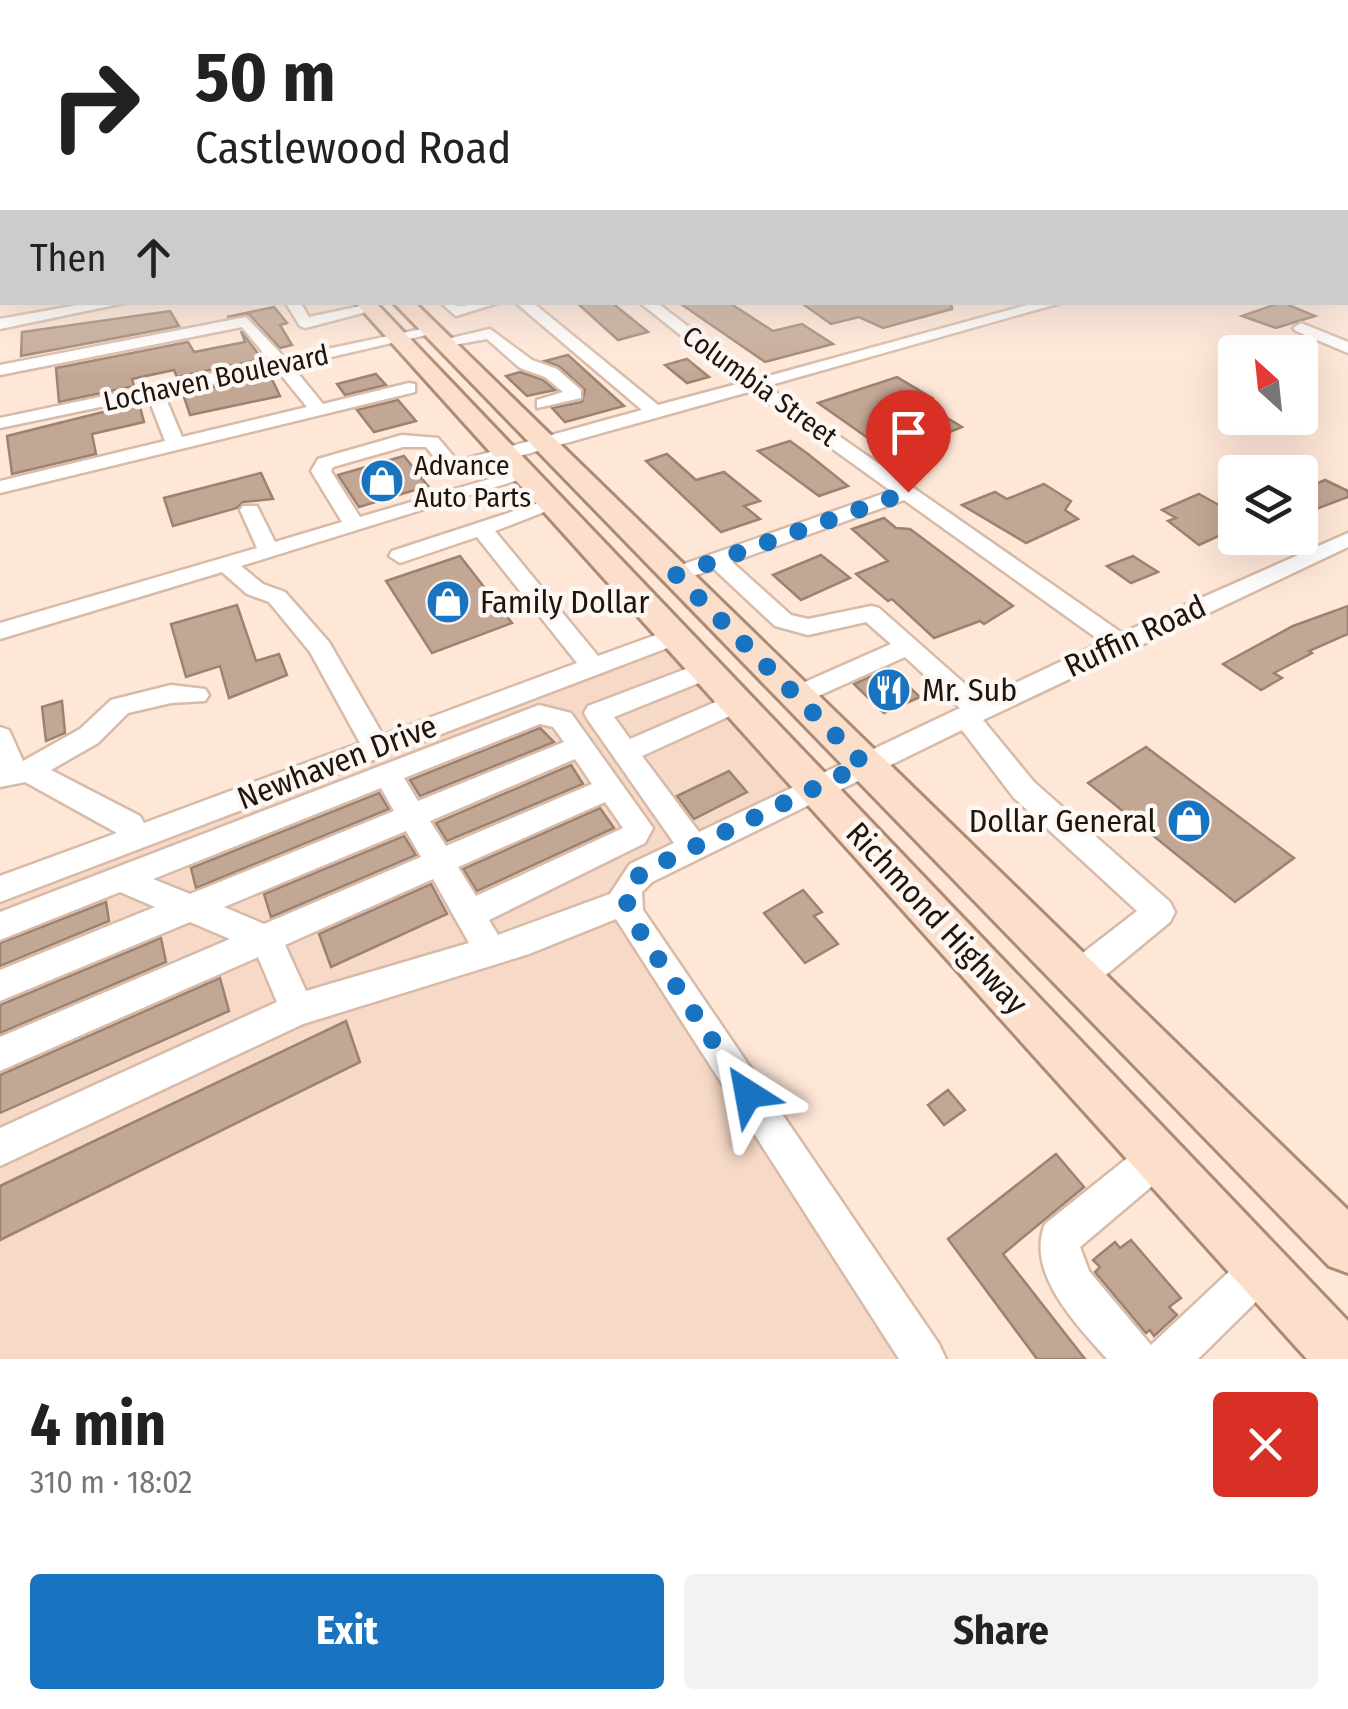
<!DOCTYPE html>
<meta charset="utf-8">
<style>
:root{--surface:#fff;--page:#f2f2f2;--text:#222;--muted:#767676;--accent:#1873c0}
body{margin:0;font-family:"Fira Sans Condensed",sans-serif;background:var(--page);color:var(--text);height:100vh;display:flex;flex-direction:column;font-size:38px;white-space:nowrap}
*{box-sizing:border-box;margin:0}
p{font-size:32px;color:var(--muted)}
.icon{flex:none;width:55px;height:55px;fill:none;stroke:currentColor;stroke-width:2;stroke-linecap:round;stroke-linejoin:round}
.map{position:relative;height:1359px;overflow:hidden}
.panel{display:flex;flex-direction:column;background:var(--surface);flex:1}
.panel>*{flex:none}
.guide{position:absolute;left:0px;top:0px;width:1350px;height:305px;box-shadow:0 10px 40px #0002;background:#fff;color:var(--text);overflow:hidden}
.needle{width:65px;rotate:333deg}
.fabs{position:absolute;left:1218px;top:335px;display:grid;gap:20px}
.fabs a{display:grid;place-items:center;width:100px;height:100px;border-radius:10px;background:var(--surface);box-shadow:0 10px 40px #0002;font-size:50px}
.pin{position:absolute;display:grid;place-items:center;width:85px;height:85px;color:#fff;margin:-102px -42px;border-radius:50% 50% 50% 0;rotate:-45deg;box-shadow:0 0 10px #0007}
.pin .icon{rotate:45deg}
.me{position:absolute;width:110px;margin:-55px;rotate:326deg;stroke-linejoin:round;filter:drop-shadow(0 0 8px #0008)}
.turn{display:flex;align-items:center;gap:35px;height:210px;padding:0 30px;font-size:45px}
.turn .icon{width:130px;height:130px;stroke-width:2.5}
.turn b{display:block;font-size:70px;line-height:85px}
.then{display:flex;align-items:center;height:95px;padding:0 30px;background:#0003;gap:20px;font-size:38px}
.round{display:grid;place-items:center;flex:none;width:105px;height:105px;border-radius:10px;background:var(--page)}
.overview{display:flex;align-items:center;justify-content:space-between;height:170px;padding:0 30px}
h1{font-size:60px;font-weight:700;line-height:75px}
.primary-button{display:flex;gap:20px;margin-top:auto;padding:20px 30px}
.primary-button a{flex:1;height:115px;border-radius:10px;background:var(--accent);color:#fff;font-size:40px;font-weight:700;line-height:115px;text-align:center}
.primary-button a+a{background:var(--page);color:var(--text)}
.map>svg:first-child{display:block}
.built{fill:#f6d9c6}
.building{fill:#c3a795;stroke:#9c8270;stroke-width:2.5}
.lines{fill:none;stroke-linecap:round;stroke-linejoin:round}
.minor-casing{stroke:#d7baa7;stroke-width:5}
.major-casing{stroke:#ad8a73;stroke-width:6}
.minor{fill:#fff;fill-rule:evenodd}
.major{fill:#fcdfcb;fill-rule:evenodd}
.route{stroke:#1873c0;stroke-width:18;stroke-dasharray:0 32.4}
.labels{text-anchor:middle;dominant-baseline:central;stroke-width:9;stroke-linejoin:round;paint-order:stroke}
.far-street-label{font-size:28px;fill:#1f150e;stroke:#fef8f4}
.far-poi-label{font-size:28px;fill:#1f150e;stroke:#fef8f4;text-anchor:start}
.poi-label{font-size:32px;fill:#1f150e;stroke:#fef8f4;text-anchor:start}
.street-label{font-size:32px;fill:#1f150e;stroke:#fef8f4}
</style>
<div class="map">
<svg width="1348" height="1359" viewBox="0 0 1348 1359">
<rect width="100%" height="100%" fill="#fee7d7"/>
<path class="built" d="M675,636L815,787L627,886L924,1359H0V889Z"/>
<g class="building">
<path d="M576,302H611L648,332L618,340Z"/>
<path d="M678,302H728L773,331L802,324L833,344L765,362Z"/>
<path d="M800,302H951L952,309L883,328L859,317L831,324Z"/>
<path d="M1279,303H1284L1315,316L1276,328L1242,316Z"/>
<path d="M274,307L287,323L280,325L292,345L280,348L249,314L227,317Z"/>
<path d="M170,311L179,326L21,356L22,332Z"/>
<path d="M241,331L262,359L177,377L174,370L132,379L134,386L59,402L56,368L188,342L194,352L245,342Z"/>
<path d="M568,355L602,386L624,406L565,422L552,408L582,402L585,390L559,366L545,361Z"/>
<path d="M687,359L709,377L687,383L665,365Z"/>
<path d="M520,372L543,380L555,390L527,396L506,376Z"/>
<path d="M376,374L386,385L345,395L337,384Z"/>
<path d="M270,375L280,396L190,415L183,394Z"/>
<path d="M897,377L932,398L921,402L962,427L915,446L932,457L908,466L818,403Z"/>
<path d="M398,400L416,421L374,432L357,410Z"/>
<path d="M139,403L144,422L92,434L96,454L12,474L7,436Z"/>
<path d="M790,441L808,454L848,486L819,496L758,451Z"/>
<path d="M667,454L696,480L724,472L760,501L744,506L760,519L721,532L646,461Z"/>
<path d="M404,456L428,486L359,507L338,475Z"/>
<path d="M261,473L273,499L243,502L237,508L173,526L164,498Z"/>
<path d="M1325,480L1348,491V497L1300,515V491Z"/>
<path d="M1044,484L1071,501L1065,510L1078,519L1026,543L962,505L995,492L1007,499Z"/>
<path d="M1199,494L1235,514V539L1225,533L1199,545L1168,521L1176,518L1162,510Z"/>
<path d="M884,518L896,528L910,529L1013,606L984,624L980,621L934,638L892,599L888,601L856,574L888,561L852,529Z"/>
<path d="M821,555L850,578L801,600L773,575Z"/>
<path d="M460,556L512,623L432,653L386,581Z"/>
<path d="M1133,556L1158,572L1131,583L1107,566Z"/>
<path d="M237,605L256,661L279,654L287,675L229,698L220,666L186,677L171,624Z"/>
<path d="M1348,606V634L1309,651L1312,653L1274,673L1282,678L1261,690L1223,664L1293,626Z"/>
<path d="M889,668L920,697L884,713L854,684Z"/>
<path d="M62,701L65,733L46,741L42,707Z"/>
<path d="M540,728L554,742L420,796L410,780Z"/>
<path d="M1146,747L1294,858L1235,902L1088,783Z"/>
<path d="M571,765L583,784L447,841L436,823Z"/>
<path d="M729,771L747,792L694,819L677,796Z"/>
<path d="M379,793L389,809L196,888L191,868Z"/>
<path d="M600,808L614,828L477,891L463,869Z"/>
<path d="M404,836L416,855L271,917L264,894Z"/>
<path d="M431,884L447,914L331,967L319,934Z"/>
<path d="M803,890L822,912L814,916L838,944L805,963L764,913Z"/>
<path d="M106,902L109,921L0,966V943Z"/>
<path d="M161,938L166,962L0,1033V1005Z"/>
<path d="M220,978L229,1011L0,1113V1075Z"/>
<path d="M346,1021L360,1062L0,1240V1186Z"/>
<path d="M948,1090L965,1110L944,1125L928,1105Z"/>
<path d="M1056,1154L1084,1187L1003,1254L1085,1359H1037L948,1239Z"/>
<path d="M1131,1240L1181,1298L1169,1307L1177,1315L1154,1336L1150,1330L1146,1333L1095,1272L1100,1267L1093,1260L1115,1242L1120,1248Z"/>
</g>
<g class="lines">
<defs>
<g id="minor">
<path d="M2,193V201L0,202V194Z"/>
<path d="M94,302H129L0,329V319Z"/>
<path d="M285,302H300L309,317L370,304L378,309L305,328L300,326Z"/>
<path d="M440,302L459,306L501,302L456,316Z"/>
<path d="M515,302H532L658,405L741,383L639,302H656L757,379L1038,302H1064L767,386L1122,633L1348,533V547L983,720L1034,782L1170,902L1175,912L1170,922L1090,988L1078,992L1066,988L1061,977L1066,966L1137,911L1014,798L962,730L652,882L642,892L643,910L939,1344L946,1359H899L616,919L529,954L303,1024L0,1166V1128L277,1002L258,957L0,1071V1037L230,939L190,922L0,1001V970L155,907L120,892L0,940V912L539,705L571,713L653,828L645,843L489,920L498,935L610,894L630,864L674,843L588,720L584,713L588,706L707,661L719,670L716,676L614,717L630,739L727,697H745L749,703L745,709L642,756L699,832L960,708L905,657L805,702H787L783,696L787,690L891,644L866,622L808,635L775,626L714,569L675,582L664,575L667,570L891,491L752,391L466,471L442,467L426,447H403L333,467L331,471L360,517L524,469L534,475L241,566L263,584L285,592L329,642L383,735L577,663L477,537L400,563L389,556L392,551L545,501H559L562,505L495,531L598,656L675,628L687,636L683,642L0,902V876L117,833L25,782L0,787V727L9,730L23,761L80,729L111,700L171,685L205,689L209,695L205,701L171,703L128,713L98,743L51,770L140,816L144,823L360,743L310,652L269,602L247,594L222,572L0,639V623L257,548L240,510L243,506H257L275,542L342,522L311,471L318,459L402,435L438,438L455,458L465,459L642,410ZM904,500L1102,642L982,699L879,608L871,606L808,619L791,615L732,562ZM540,724L553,727L564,742L418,801L404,778ZM575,759L592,784L446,846L430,821ZM381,788L394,811L190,894L153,879ZM605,802L623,828L476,896L458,867ZM406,831L421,857L264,924L224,907ZM433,879L469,943L306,991L285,945Z"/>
<path d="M246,317L285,358L431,327L439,332L292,366L323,404L409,383L415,384V392L0,493V481L165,441L148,397L0,428V418L270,361L242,327L0,375V365ZM277,370L307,407L182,437L164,394Z"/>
<path d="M1301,323L1348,342V353L1296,331L1293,328Z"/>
<path d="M490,329L532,360L557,369L581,390V398L537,408V400L563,392L545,377L520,368L487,339L442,347L434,342Z"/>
<path d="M1158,1138L1171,1144L1177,1157L1171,1170L1080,1247L1089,1271L1151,1345L1248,1254L1262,1248L1276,1254L1282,1268L1276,1282L1198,1359H1107C1077,1325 1025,1273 1045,1224L1145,1144Z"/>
</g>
<g id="major">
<path d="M355,302H375L1348,1321V1359H1307Z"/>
<path d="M393,302H414L1348,1210V1273L1329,1266Z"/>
</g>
</defs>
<use href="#minor" class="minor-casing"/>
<use href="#major" class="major-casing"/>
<use href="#minor" class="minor"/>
<use href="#major" class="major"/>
</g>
<linearGradient id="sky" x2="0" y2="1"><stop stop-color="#89bbec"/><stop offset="0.49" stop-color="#fff4ed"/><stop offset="1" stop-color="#fff4ed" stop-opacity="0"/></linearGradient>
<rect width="1348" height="375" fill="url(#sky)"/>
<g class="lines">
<path class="route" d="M748,1094L631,918L625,894L641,873L864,764L676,575L908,492"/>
</g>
<defs>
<symbol id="shop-disc" viewBox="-11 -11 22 22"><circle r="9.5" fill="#1873c0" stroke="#fef8f4"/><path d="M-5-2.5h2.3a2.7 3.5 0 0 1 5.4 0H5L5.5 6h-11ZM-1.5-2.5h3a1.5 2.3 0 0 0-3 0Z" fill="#fff"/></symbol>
<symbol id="restaurant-disc" viewBox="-11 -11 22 22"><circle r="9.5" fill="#1873c0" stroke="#fef8f4"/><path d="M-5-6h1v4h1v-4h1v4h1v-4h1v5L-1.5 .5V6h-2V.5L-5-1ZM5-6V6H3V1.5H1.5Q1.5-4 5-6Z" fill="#fff"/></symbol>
</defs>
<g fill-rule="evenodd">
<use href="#shop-disc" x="357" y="456" width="50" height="50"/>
<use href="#shop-disc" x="423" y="577" width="50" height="50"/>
<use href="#restaurant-disc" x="864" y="665" width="50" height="50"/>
<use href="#shop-disc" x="1164" y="796" width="50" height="50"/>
</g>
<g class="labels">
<g class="far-street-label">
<text transform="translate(216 378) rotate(-12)">Lochaven Boulevard</text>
<text transform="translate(760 386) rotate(36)">Columbia Street</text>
</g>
<g class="far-poi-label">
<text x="414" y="465">Advance<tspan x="414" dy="32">Auto Parts</tspan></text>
</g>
<g class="poi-label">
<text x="480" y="602">Family Dollar</text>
<text x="922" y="690">Mr. Sub</text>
<text x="1156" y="821" text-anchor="end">Dollar General</text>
</g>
<g class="street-label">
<text transform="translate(1135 636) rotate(-25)">Ruffin Road</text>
<text transform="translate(337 762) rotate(-21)">Newhaven Drive</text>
<text transform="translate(937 918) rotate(47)">Richmond Highway</text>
</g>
</g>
</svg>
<div class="fabs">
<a><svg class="needle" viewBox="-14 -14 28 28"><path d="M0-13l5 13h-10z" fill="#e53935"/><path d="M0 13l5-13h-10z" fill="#767676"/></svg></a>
<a><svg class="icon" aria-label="layers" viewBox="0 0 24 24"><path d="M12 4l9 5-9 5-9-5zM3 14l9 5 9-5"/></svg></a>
</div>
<div class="pin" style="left:908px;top:492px;background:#d93025"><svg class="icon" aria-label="arrive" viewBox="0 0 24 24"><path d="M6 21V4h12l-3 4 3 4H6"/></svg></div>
<svg class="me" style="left:748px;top:1094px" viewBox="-20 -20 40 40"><path d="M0-17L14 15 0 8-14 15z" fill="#1873c0" stroke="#fff" stroke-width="4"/></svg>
<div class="guide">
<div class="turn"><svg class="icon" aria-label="right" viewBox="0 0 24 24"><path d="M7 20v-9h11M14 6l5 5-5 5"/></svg><div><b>50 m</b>Castlewood Road</div></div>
<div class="then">Then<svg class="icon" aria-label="ahead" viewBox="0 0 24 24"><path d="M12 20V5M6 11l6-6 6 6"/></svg></div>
</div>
</div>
<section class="panel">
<div class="overview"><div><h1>4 min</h1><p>310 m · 18:02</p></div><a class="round" style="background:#d93025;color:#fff"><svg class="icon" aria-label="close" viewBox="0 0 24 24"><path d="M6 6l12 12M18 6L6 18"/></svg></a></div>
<div class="primary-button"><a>Exit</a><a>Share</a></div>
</section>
